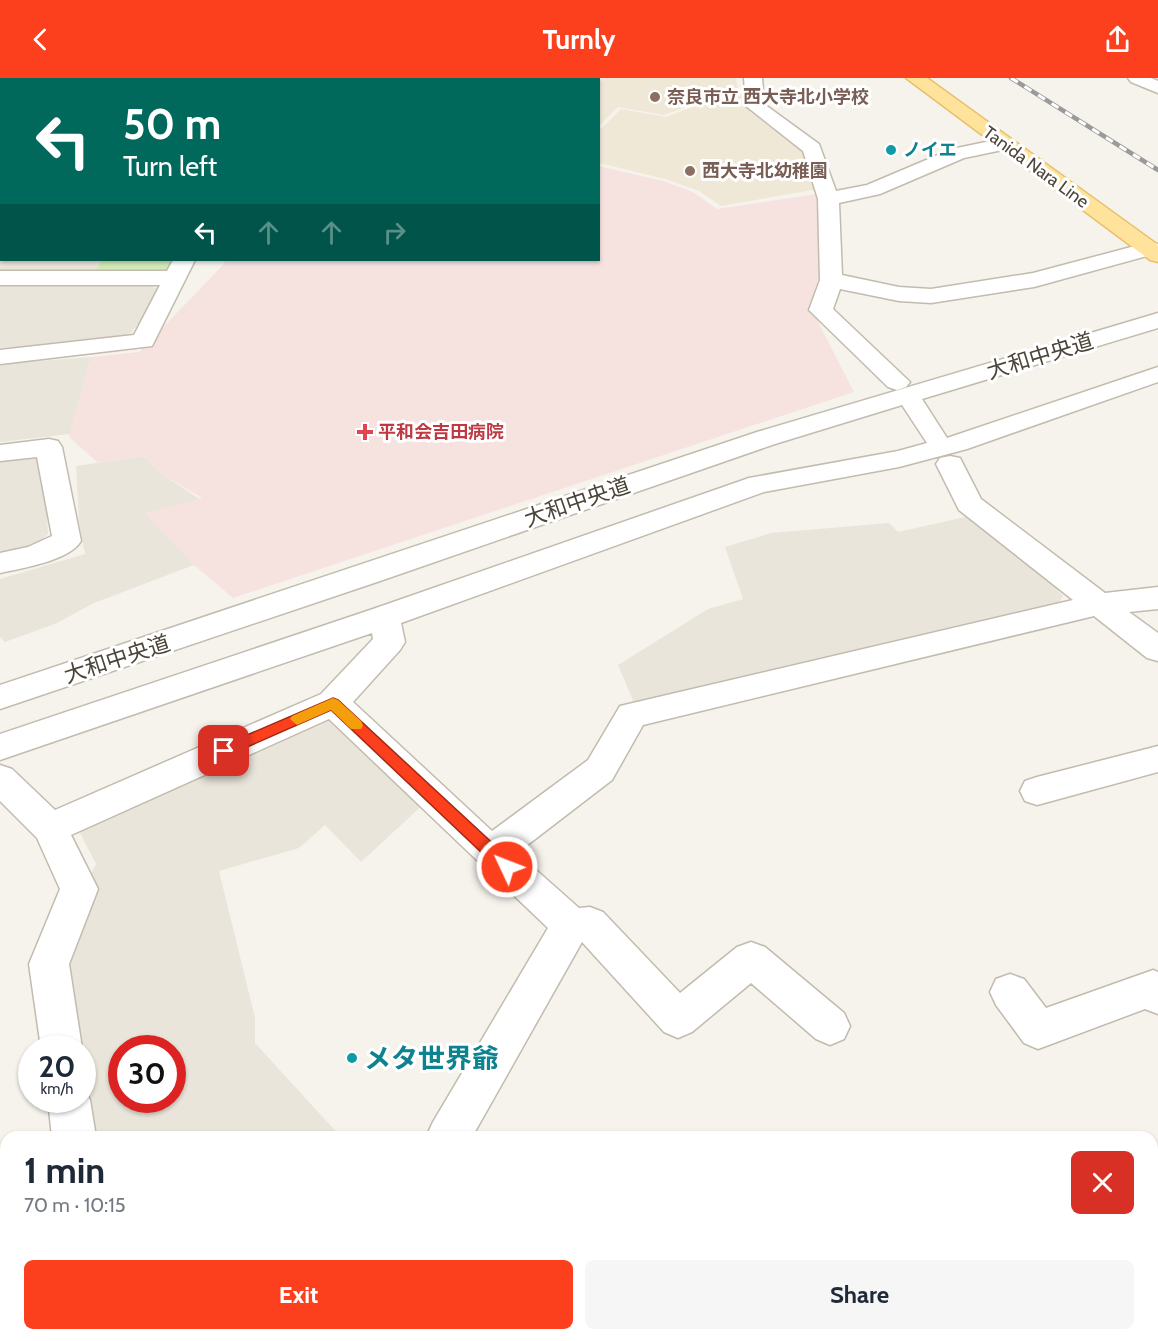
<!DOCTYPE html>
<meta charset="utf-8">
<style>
:root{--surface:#fff;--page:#f6f6f7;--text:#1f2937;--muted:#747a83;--accent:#fc3f1d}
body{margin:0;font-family:Cabin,"Noto Sans JP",sans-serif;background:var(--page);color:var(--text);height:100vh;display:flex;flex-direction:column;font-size:22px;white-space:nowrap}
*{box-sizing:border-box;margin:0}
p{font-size:20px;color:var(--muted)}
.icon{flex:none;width:33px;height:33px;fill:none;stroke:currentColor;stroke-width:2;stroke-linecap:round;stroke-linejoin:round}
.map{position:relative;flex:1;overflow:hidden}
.details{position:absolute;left:0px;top:1053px;width:1158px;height:210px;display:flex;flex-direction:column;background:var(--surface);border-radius:18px 18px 0 0;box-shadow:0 2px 4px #0004}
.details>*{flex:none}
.guide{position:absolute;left:0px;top:0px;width:600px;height:183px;box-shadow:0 2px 4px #0004;background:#00695c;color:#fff;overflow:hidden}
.speed{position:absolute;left:18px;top:957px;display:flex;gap:12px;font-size:30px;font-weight:700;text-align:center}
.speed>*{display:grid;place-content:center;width:78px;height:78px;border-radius:50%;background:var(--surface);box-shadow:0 2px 4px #0004;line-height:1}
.speed small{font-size:15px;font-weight:400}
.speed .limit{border:9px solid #d22;background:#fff;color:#111}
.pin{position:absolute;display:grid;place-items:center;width:51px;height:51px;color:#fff;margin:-26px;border-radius:12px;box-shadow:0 3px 9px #0006}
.me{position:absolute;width:66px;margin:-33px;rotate:313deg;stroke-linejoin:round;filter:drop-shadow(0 0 4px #0008)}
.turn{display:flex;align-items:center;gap:21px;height:126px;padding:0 24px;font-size:27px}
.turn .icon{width:78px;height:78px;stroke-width:2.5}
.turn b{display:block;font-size:42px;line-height:51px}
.lanes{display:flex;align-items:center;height:57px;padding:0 24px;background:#0003;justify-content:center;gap:30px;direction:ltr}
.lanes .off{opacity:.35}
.round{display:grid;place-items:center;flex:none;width:63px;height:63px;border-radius:9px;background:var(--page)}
.overview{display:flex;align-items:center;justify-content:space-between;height:102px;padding:0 24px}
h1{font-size:36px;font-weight:700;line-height:45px}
.primary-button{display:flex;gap:12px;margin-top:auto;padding:12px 24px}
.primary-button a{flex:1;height:69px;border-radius:9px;background:var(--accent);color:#fff;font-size:24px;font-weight:700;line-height:69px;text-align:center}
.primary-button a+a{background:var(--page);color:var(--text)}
header{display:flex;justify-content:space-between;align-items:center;height:78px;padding:0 24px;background:var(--accent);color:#fff;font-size:27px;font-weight:700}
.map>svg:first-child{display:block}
.residential{fill:#eae5da;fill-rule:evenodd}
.education{fill:#efe8d6}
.medical{fill:#f6e3e0}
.green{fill:#d2eab5}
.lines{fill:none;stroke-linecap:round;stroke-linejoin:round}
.minor-casing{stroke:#c2bbae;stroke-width:3}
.major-casing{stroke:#e6c16a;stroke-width:3}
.minor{fill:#fff;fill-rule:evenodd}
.major{fill:#ffe39c;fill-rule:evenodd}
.rail-casing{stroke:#9a9a9a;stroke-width:4.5}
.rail{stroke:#fff;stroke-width:3;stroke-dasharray:8;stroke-linecap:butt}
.route{fill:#fc3f1d;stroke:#a42913;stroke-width:1.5}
.slow{fill:#f59e0b}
.education-dot{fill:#8d6e63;stroke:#fff;stroke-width:2}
.culture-dot{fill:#0f9aa8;stroke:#fff;stroke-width:2}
.health-dot{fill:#e0444e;stroke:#fff;stroke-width:2}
.labels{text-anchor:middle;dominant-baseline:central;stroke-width:6;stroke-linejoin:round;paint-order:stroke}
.far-education-label{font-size:18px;font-weight:bold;fill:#785e54;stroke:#fff;text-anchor:start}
.far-culture-label{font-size:18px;font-weight:bold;fill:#0d838f;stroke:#fff;text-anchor:start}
.far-street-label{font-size:18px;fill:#4b4439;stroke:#fff}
.far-health-label{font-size:18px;font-weight:bold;fill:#be3a42;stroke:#fff;text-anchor:start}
.street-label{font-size:22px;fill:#4b4439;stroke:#fff}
.near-culture-label{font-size:27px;font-weight:bold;fill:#0d838f;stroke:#fff;text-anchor:start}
</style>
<header><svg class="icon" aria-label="back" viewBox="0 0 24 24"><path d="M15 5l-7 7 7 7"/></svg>Turnly<svg class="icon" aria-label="share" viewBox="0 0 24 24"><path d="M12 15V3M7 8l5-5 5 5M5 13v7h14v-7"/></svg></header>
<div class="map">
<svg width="1158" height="1263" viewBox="0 0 1158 1263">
<rect width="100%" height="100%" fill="#f6f3ec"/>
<g class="residential">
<path d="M0,129L2,182H102L94,195H0Z"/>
<path d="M0,207L150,208L162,213L131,255L109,264L0,270Z"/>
<path d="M91,279L70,356L0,364V286Z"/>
<path d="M31,377L44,384L48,456L30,472L0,479V381Z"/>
<path d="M144,378L163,397L201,422L146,435L194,487L94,525L57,545L5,564L0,559V501L85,476L79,444L76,388Z"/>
<path d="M965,439L980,441L1037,491L1063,518L1058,526L635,627L618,587L708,531L743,521L725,469L771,455L889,445L898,454Z"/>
<path d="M329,635L428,722L361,784L325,747L299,770L219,793L255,940V965L341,1059H83L78,1022H82V970H76L63,885L84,844L91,795L96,786L78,751ZM122,970H172V1022H122Z"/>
<path d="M1158,1159V1236L1152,1237V1161Z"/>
<path d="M151,1257H326L323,1263H154Z"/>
</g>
<g class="education">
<path d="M257,0H736L738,10L664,37L618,29L599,48L598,2Z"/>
<path d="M742,10L746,28L808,71L818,111L721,128L699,113L665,101L599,85V50L603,49L621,31L666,39Z"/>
</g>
<path class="medical" d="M599,88L663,103L693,114L717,131L816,116L821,192L810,228L854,314L233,520L194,487L145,435L202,420L163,397L144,378L98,385L69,359L91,279L139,274L225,185L221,182H598Z"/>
<path class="green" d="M102,182H173L176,184L164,195H94Z"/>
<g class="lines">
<defs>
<g id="minor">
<path d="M82,0H100L81,2Z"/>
<path d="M203,0H221L202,2Z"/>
<path d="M744,0H762L764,26L819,66L836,113L867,107L952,71L1005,60L1012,62L1015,66L1012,70L964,80L880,116L839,125L842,197L899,209L931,211L1033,195L1150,164L1158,166V175L1034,209L931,225L899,223L840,211L833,231L910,304L906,309L897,312L888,309L809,232L820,202L818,121L803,73L746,28Z"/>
<path d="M1128,0H1151L1158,3V15L1131,4Z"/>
<rect x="0" y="116" width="2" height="12"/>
<path d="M173,182H195L152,268L0,286V272L134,257L160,207H0V193H167Z"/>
<path d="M1158,235V250L922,321L947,360L1158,289V304L967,371L899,389L764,414L401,545L405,564L400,572L353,624L492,753L588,682L620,628L1073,522L959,432L936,386L940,380L950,378L960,380L981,421L1105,515L1158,509V531L1129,534L1158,555V583L1147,580L1094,538L643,647L612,702L517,775L579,830L590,829L603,834L680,915L737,869L751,864L765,869L844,935L850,948L844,961L830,967L816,961L751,905L692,954L678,960L664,954L582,864L472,1059H426L433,1044L548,850L329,641L71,757L98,811L69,886L82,970H41L29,886L60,811L37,760L0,723V687L12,691L55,732L321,616L373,561L372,555L0,682V656L373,531L749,400L898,373L927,365L902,327L775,366L380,503L0,631V607L757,354Z"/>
<path d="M49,361L58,363L62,369L81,463C69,483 22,490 0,495V475L28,469L52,458L37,379L0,383V367Z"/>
<path d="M1158,668V694L1037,727L1025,723L1020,713L1025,703L1037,699Z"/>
<path d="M1153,892L1158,894V936L1145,931L1038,971L1024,965L996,927L990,914L996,901L1010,896L1024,901L1046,930Z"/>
<path d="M82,1007L90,1022L96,1059H52L48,1022H82Z"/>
<path d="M1158,1116V1162L1152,1163V1117Z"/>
<path d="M98,1257H146L148,1263H100Z"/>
<path d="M308,1257H357L354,1263H306Z"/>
</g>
<path id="major" d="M906,0H927L1158,167V184L1150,182Z"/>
</defs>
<use href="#minor" class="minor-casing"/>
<use href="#major" class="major-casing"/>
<use href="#minor" class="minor"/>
<use href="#major" class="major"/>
<defs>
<path id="rail" d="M1011,0L1158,92"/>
</defs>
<use href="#rail" class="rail-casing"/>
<use href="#rail" class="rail"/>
</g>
<path class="route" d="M333,620L338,622L513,784L515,789L513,794L507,795L502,794L331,632L229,677L224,679L217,673L219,669Z"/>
<path class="slow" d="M333,620L338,622L361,643L363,647L361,651H351L331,632L297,647L290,641L292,638Z"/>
<g class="education-dot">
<circle cx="655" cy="19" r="6"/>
<circle cx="690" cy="93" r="6"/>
</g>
<g class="culture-dot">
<circle cx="891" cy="72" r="6"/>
<circle cx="352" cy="980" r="6"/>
</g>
<path class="health-dot" d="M362 345h6v6h6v6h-6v6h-6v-6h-6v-6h6z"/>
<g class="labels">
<g class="far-education-label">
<text x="667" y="19">奈良市立 西大寺北小学校</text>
<text x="702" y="93">西大寺北幼稚園</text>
</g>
<g class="far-culture-label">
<text x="903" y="72">ノイエ</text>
</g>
<g class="far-street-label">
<text transform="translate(1036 89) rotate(36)">Tanida Nara Line</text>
</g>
<g class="far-health-label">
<text x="378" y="354">平和会吉田病院</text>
</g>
<g class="street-label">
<text transform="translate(1040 278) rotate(-17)">大和中央道</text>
<text transform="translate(577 424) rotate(-19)">大和中央道</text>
<text transform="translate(117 581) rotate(-18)">大和中央道</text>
</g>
<g class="near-culture-label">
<text x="364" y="980">メタ世界爺</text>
</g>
</g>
</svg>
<div class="speed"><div>20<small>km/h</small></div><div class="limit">30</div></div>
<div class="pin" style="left:224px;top:673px;background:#d93025"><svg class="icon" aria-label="arrive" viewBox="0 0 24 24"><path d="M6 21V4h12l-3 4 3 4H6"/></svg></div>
<svg class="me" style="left:507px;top:789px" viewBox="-20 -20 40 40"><circle r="17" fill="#fc3f1d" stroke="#fff" stroke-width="3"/><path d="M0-11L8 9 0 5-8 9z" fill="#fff"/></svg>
<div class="guide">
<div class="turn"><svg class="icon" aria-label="left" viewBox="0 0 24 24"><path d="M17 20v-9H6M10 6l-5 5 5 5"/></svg><div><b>50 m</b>Turn left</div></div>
<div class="lanes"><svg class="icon" aria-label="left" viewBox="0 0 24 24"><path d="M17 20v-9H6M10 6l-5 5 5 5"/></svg><svg class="icon off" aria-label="ahead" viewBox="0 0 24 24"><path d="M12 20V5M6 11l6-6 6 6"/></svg><svg class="icon off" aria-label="ahead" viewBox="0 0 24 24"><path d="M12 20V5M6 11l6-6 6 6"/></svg><svg class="icon off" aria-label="right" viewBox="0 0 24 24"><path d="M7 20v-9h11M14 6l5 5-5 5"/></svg></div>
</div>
<section class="details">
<div class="overview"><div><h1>1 min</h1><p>70 m · 10:15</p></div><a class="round" style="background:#d93025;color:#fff"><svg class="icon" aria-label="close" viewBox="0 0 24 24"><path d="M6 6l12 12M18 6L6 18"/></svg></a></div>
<div class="primary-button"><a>Exit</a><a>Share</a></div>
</section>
</div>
